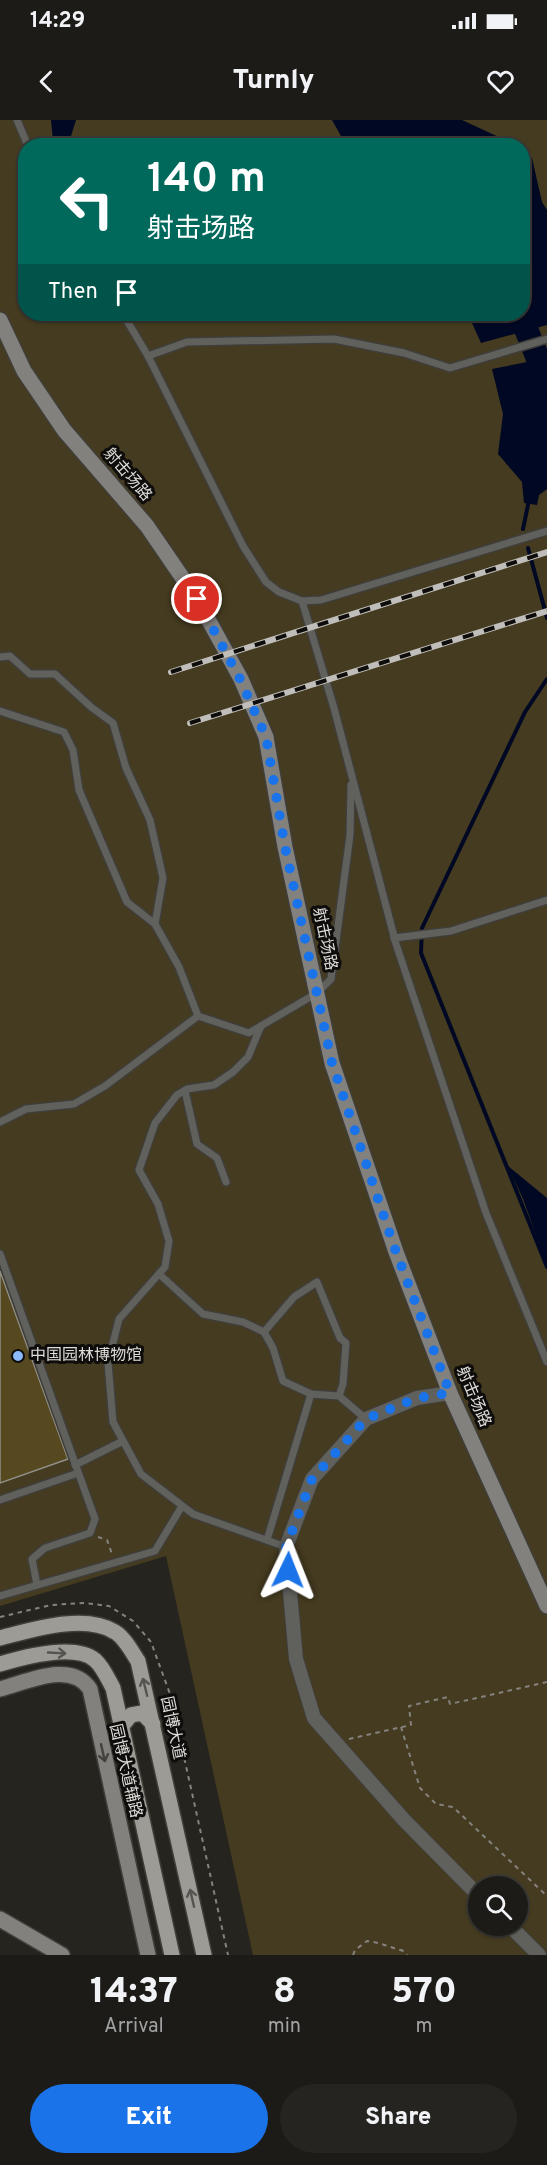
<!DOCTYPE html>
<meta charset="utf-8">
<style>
:root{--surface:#1c1b17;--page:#252420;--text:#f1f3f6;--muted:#a0a1a1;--line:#3a3936;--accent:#1a73e8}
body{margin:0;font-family:Overpass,"Noto Sans SC",sans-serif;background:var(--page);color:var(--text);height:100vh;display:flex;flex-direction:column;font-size:22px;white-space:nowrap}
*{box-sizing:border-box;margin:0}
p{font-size:20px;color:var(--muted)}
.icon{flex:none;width:33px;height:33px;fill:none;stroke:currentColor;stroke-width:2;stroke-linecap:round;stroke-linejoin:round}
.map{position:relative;height:1835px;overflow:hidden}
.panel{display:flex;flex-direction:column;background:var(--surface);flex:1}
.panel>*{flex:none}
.top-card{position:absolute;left:18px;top:18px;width:512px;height:183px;border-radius:24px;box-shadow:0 2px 4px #0004,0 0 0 2px var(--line);background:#00695c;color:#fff;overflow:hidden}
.tools{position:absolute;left:468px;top:1756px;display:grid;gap:12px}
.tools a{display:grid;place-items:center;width:60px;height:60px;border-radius:50%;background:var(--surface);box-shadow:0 2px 4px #0004,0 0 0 2px var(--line);font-size:30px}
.pin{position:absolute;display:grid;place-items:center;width:51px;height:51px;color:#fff;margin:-26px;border:3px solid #fff;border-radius:50%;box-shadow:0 2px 6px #0007}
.me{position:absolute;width:66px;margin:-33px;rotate:2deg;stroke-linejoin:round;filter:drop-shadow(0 0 4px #0008)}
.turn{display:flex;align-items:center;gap:21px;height:126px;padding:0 30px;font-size:27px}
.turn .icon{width:78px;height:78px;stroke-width:2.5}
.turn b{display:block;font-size:42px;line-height:51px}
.then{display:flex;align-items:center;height:57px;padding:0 30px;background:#0003;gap:12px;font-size:22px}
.eta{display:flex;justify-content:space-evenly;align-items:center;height:102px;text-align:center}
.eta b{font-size:36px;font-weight:800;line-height:42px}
.button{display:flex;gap:12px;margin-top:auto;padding:12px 30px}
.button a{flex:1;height:69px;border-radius:36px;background:var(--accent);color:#fff;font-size:24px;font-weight:800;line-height:69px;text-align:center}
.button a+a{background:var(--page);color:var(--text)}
.status{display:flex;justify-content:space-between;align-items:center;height:42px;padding:0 30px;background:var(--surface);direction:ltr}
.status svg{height:16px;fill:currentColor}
header{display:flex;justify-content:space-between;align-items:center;height:78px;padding:0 30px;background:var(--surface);font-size:27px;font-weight:800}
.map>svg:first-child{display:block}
.green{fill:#453b20;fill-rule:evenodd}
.water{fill:#000823}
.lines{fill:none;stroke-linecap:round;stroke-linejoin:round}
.stream{stroke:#000823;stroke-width:4}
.river{stroke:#000823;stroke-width:24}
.building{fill:#57491f;stroke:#908e88;stroke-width:1.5}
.lane-casing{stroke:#403e39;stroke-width:10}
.street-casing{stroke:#403e39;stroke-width:16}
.secondary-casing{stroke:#403e39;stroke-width:18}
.primary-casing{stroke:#403e39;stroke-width:18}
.path{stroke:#85837f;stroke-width:2;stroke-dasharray:4.5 4.5;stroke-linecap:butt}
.lane{stroke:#60605d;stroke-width:7}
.street{stroke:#60605d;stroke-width:14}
.secondary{stroke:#83817d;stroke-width:15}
.primary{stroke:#9d9b95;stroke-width:15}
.rail-casing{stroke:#bfbeba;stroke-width:6}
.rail{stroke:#0e0d0b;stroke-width:4;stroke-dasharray:11;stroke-linecap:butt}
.oneway{stroke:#565450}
.oneway2{stroke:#43413e}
.route{stroke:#1a73e8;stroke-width:10;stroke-dasharray:0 18}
.poi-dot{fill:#8abafc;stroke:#0e0d0b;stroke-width:2}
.labels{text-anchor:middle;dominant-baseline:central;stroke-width:6;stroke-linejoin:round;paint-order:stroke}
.street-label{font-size:16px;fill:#deddd9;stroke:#0e0d0b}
.poi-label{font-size:16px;fill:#deddd9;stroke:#0e0d0b;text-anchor:start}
</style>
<div class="status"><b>14:29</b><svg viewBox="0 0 49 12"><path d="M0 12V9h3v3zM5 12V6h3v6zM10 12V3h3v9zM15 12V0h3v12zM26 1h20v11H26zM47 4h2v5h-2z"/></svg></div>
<header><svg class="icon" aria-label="back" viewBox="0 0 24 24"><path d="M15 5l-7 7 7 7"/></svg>Turnly<svg class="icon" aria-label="heart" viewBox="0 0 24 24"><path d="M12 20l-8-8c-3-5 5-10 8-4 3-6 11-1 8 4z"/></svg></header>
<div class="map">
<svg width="547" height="1835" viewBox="0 0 547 1835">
<rect width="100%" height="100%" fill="#26241f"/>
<path class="green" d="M0,0H547V1835H253L166,1436L0,1486ZM26,26H522V194H26ZM478,1767H518V1806H478Z"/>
<g class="water">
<path d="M51,0H76L71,16L74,25H56L53,21Z"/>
<path d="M332,0H462L516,25H346Z"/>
<path d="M522,31L532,38L542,82L547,90V205L481,223L468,194H522Z"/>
<path d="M547,238V369L539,375L537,385L524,383L522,362L498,334L503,294L492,249Z"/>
<path d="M508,1046L547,1078V1145L523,1079Z"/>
</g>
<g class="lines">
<g class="stream">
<path d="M523,409L529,380"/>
<path d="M528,428L547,498"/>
<path d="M547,559L525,592L422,808L421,833L547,1147"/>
</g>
<path class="river" d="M520,194L547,261"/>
</g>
<path class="building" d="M0,1151L68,1339L0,1363Z"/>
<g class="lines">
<defs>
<g id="lane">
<path d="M17,0L28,26"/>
<path d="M123,194L148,236L243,426L266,462L279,472L302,481L334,588L396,824L486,1093L547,1242"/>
<path d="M148,236L187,222L334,219L404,233L450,248L547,219"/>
<path d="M302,481L321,480L547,411"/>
<path d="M0,537L10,536L30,554H55L91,587L113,603L126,648L150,700L163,758L155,804"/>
<path d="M0,591L64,612L73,630L79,670L127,782L155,804L179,847L198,896"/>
<path d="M394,818L451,811L547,780"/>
<path d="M261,906L248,937L233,952L214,965L187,969L177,975L155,1003L139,1050L158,1084L169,1121L165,1147L119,1199L108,1243L113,1302L141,1354L193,1394L286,1427"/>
<path d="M185,971L197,1024L217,1038L226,1062"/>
<path d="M0,1002L26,989L74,984L105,966L198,896L249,913L317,873L331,859L350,715L351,665"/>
<path d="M0,1134L95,1399L90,1413L45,1428L32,1439L37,1465"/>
<path d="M159,1154L203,1194L243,1202L264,1212L273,1228L283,1261L311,1274"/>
<path d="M264,1212L294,1177L317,1162L340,1218L346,1223L343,1264L339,1276"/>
<path d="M75,1345L123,1321"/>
<path d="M0,1380L78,1353"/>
<path d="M267,1420L311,1274L339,1276L366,1299"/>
<path d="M0,1476L155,1431L182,1386"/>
</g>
<g id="street">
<path d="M450,1273L417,1278L366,1299L312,1359L286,1427L296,1539L314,1598L404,1700L478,1775"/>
<path d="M510,1806L539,1835"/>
</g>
<g id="secondary">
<path d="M0,200L24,251L64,310L147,406L197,479L241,559L266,617L285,727L332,943L396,1132L450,1273L547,1486"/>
<path d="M0,1569C27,1562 71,1540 90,1569L148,1835"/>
<path d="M0,1799L62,1835"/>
</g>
<g id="primary">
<path d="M0,1518C32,1510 84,1493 115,1512C124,1517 132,1532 138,1541L204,1835"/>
<path d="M0,1544C23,1537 75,1523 95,1540C103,1547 108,1559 113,1568L172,1835"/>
<path d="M121,1607L131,1595L142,1593L153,1604"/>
</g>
</defs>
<use href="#lane" class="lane-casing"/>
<use href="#street" class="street-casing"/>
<use href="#secondary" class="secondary-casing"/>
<use href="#primary" class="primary-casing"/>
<g class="path">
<path d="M98,1417L107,1420L112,1434"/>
<path d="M0,1497L51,1485L84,1483L109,1486L133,1501L151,1522L170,1574L228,1835"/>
<path d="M401,1607L420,1668L436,1684L453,1687L547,1776"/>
<path d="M349,1619L411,1605L409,1586L448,1577L450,1584L547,1562"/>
<path d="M353,1835L355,1830L367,1821C380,1822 391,1828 404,1831L407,1835"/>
</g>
<use href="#lane" class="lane"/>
<use href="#street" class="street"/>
<use href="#secondary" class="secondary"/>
<use href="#primary" class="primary"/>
<defs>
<g id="rail">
<path d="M171,552L547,432"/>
<path d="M190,603L547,491"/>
</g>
</defs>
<use href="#rail" class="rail-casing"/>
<use href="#rail" class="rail"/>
</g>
<defs><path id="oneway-shaft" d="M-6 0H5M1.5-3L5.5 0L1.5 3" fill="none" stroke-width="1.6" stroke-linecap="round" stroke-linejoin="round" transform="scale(1.5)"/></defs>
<g class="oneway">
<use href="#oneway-shaft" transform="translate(57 1533) rotate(3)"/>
<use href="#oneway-shaft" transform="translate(145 1567) rotate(-104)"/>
<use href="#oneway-shaft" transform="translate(192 1778) rotate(-103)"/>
</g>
<use class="oneway2" href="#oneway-shaft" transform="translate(103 1633) rotate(77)"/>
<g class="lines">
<path class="route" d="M197,479L240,559L266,617L285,727L332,943L396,1132L450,1273L417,1278L366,1299L312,1359L286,1427L288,1450"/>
</g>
<circle class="poi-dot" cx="18" cy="1236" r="6"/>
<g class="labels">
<g class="street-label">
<text transform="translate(127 355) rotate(49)">射击场路</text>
<text transform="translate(324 819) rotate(78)">射击场路</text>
<text transform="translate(473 1277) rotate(67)">射击场路</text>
<text transform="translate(172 1608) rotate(78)">园博大道</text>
<text transform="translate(125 1651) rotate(77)">园博大道辅路</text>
</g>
<g class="poi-label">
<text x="30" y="1236">中国园林博物馆</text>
</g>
</g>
</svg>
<div class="tools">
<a><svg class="icon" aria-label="search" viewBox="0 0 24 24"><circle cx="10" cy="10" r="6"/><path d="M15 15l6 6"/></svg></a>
</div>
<div class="pin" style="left:197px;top:479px;background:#d93025"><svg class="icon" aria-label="arrive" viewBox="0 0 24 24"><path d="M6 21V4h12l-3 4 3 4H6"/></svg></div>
<svg class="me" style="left:288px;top:1450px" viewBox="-20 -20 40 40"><path d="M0-17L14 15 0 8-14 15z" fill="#1a73e8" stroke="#fff" stroke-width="4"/></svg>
<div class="top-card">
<div class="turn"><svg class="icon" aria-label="left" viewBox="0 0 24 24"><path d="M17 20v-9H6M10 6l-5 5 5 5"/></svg><div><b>140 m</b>射击场路</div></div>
<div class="then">Then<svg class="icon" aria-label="arrive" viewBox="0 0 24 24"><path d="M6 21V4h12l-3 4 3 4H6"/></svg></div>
</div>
</div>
<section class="panel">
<div class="eta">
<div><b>14:37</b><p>Arrival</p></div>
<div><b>8</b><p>min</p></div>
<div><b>570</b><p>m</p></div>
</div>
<div class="button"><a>Exit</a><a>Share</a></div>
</section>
